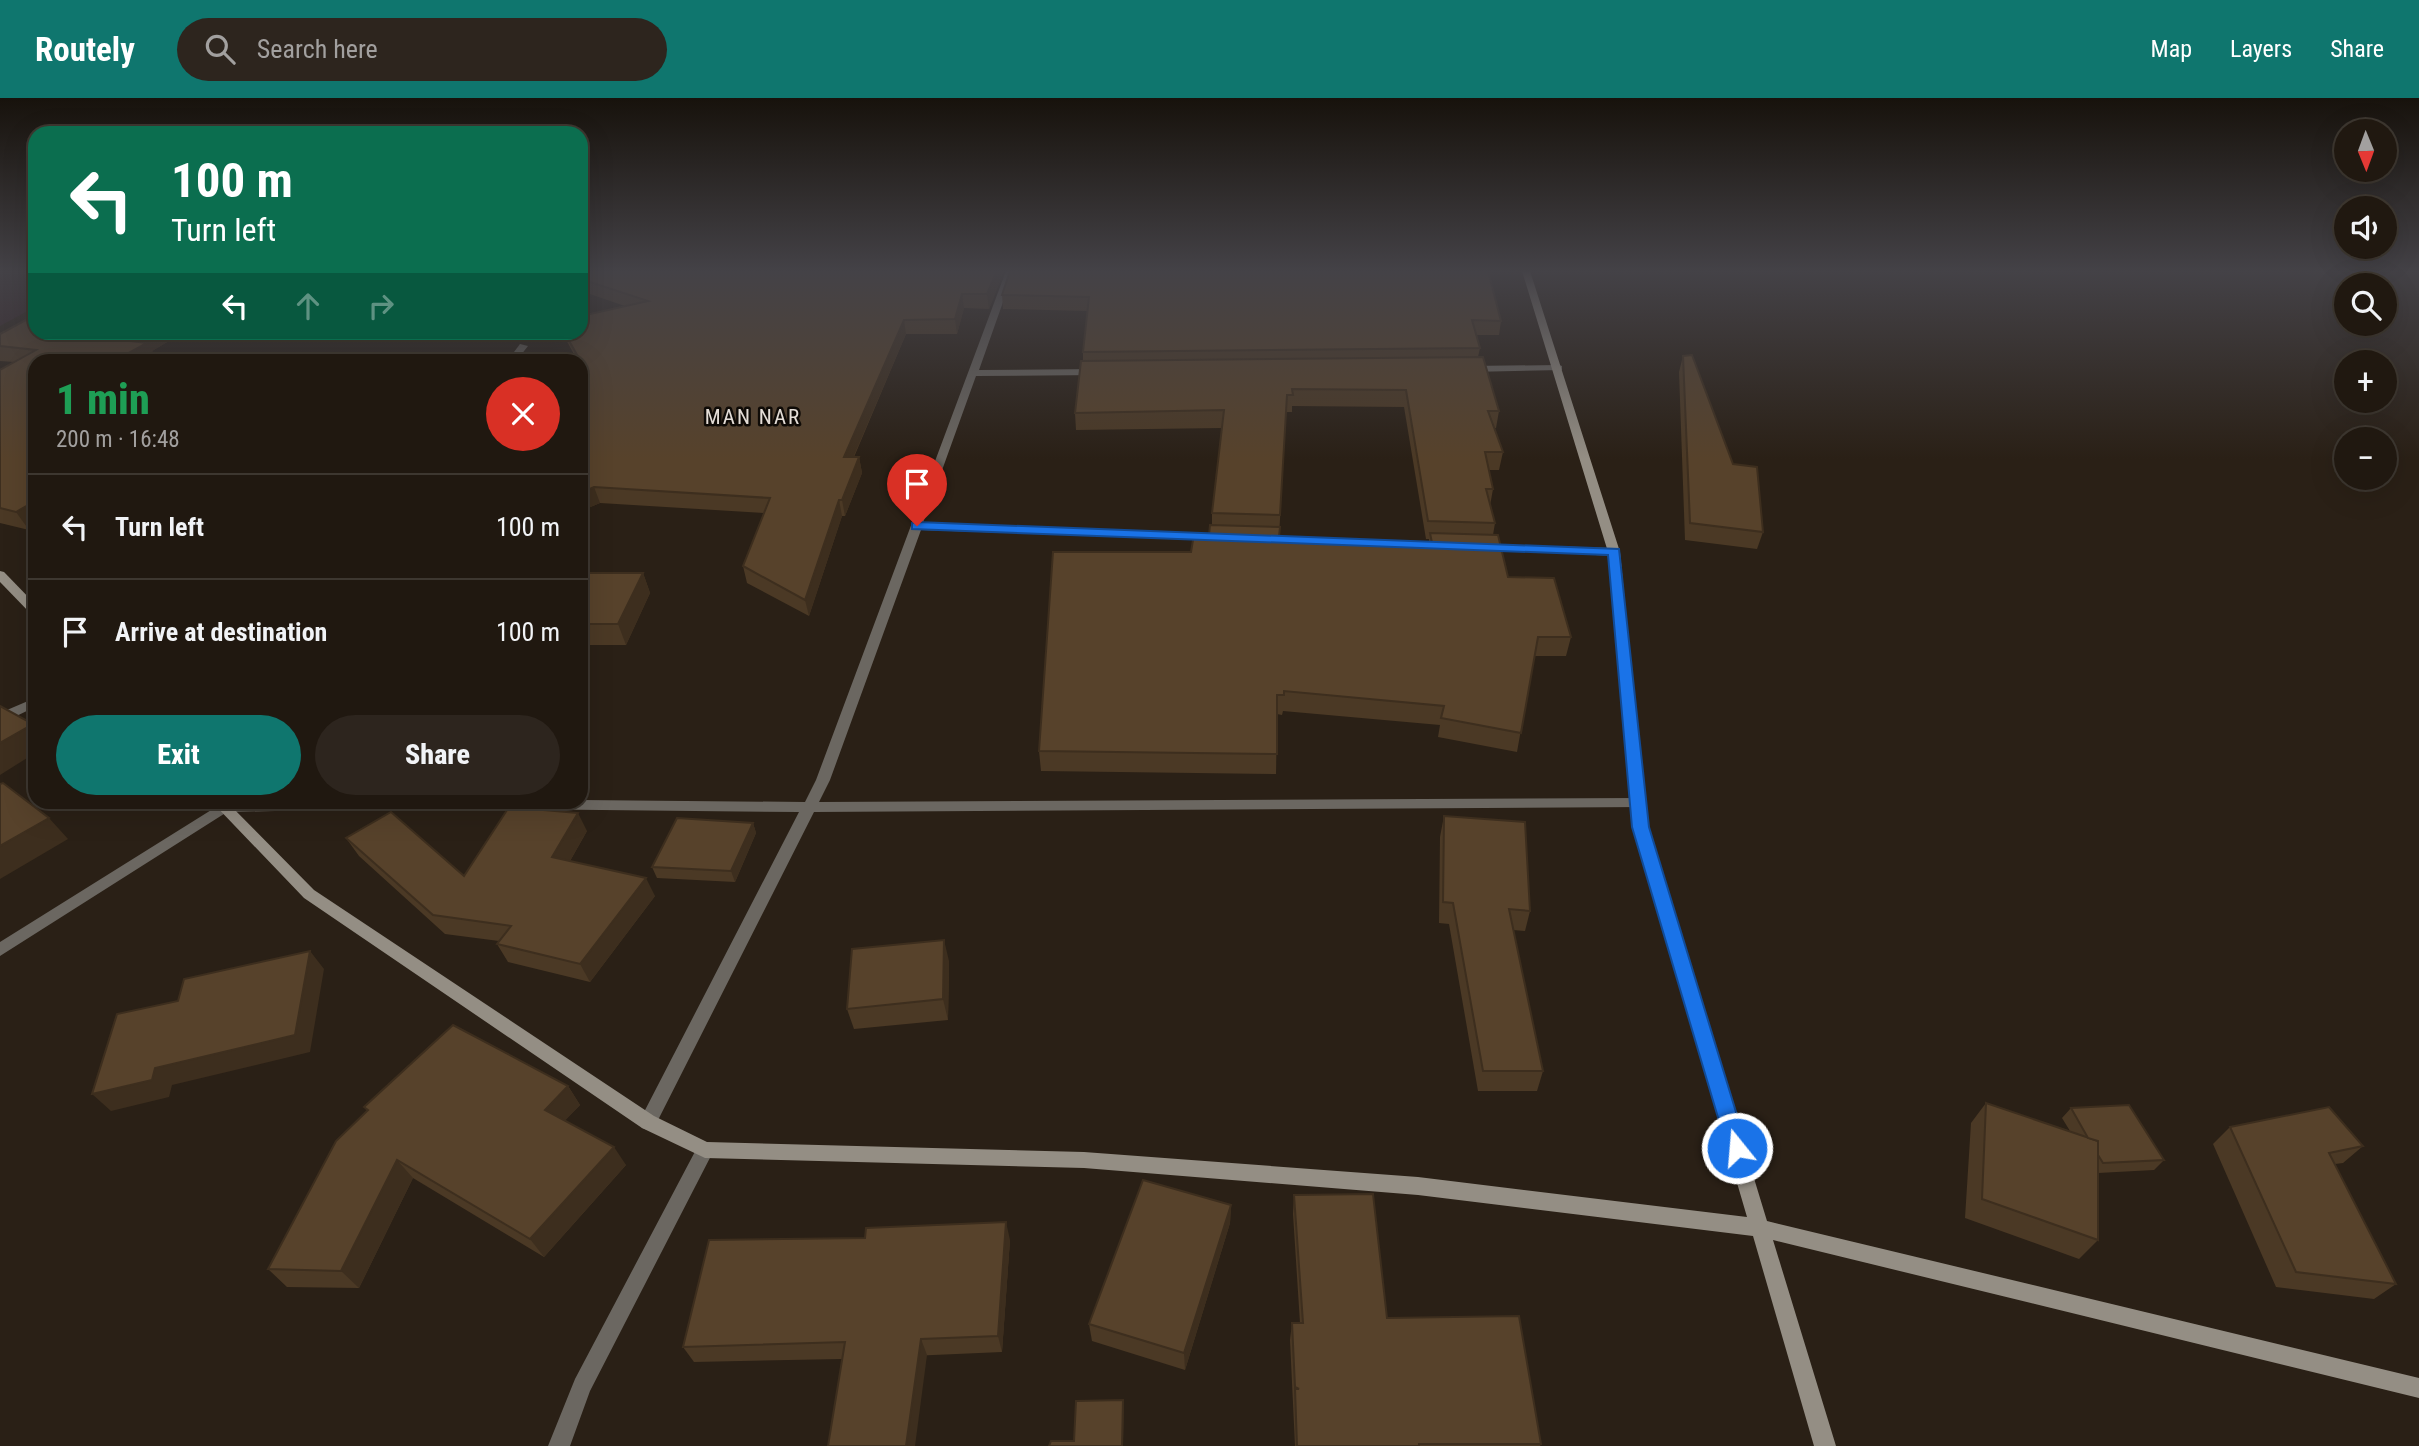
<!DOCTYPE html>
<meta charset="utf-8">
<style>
:root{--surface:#201810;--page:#2d251e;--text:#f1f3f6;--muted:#a2a09f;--line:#3d3730;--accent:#0f766e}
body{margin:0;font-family:"Roboto Condensed",sans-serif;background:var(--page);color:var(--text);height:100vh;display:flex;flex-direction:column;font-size:26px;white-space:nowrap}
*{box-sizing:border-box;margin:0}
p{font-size:23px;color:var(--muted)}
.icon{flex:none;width:38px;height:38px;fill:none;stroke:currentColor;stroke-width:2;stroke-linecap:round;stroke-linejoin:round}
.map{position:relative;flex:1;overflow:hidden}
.panel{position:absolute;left:28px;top:256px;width:560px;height:455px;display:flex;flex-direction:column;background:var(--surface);border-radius:21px;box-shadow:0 7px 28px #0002,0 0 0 2px var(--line)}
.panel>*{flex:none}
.guide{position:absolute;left:28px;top:28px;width:560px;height:214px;border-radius:21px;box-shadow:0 7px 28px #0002,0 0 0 2px var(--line);background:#0b6e4f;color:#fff;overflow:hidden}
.needle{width:46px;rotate:179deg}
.buttons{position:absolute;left:2334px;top:21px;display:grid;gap:14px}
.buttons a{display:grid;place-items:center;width:63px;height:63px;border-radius:50%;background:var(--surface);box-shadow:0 7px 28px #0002,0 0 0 2px var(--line);font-size:35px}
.pin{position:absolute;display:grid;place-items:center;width:60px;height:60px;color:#fff;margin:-72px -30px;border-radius:50% 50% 50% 0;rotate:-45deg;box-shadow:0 0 7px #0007}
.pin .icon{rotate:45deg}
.me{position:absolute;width:77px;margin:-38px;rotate:343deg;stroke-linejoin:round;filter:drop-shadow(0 0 5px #0008)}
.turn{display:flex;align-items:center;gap:24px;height:147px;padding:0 28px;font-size:32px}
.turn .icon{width:91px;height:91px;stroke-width:2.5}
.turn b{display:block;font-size:49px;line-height:60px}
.lanes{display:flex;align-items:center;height:66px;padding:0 28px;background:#0003;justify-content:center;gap:35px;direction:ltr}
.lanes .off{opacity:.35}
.round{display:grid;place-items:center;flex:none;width:74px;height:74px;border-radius:37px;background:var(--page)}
.summary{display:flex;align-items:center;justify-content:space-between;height:119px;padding:0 28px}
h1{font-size:42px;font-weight:800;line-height:52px;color:#1e9e55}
.action{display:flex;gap:14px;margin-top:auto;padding:14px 28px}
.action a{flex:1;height:80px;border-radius:42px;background:var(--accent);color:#fff;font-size:28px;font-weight:800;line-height:80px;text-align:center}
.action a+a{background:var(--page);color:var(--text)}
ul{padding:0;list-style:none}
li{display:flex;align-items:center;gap:21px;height:105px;padding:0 28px;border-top:2px solid var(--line)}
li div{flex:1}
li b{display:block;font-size:26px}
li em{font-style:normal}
header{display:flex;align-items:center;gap:42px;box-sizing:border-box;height:98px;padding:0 35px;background:var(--accent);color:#fff}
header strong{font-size:33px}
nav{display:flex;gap:38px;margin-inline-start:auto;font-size:24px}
.search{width:490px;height:63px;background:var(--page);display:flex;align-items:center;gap:18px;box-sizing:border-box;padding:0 24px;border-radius:38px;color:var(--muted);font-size:26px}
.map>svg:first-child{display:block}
.education{fill:#362328}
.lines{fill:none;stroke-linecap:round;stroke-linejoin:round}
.street{fill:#6b6761;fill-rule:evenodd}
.secondary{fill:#948e84;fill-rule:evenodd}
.wall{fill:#4b3925;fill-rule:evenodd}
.shaded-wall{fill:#3d2e1e}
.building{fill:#57422b;stroke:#3d2e1e;stroke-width:2}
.route{fill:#1a73e8;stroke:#114b97;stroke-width:2}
.labels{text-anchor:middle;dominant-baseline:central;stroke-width:5;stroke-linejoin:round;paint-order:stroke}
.far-quarter-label{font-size:21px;letter-spacing:2px;fill:#e4ddd7;stroke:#0f0b07}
</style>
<header>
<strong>Routely</strong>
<div class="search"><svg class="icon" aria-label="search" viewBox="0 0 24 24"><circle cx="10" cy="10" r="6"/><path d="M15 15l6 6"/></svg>Search here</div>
<nav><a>Map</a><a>Layers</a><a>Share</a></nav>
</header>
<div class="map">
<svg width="2419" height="1348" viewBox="0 0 2419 1348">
<rect width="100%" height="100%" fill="#2a2016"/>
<path class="education" d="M0,173H35V209L0,228Z"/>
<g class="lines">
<g class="street">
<path d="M1006,173H1014L979,272L1099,271L1104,274L1099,277L976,278L923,425L1211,436L1217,439L1211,442L921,432L830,682L819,704L1640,700L1647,705L1645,709L814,714L654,1030L648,1032L642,1030L639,1024L642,1018L799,714L400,710L227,714L0,858V844L224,704H581V702L805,704L816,682Z"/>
<path d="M520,246L528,248L517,262H508Z"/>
<path d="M1559,267L1562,268V272L1469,274L1464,271L1469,268Z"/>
<path d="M1483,446L1614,450L1620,454L1614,458L1479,451L1477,449Z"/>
<path d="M35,600V609L0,626V615Z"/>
<path d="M705,1044L711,1046L714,1052L590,1293L570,1348H548L575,1281L699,1046Z"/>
</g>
<g class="secondary">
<path d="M1522,173H1530L1620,454L1647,729L1767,1123L2419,1280V1300L1773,1142L1836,1348H1814L1753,1138L1418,1097L1084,1070L705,1060L642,1030L304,800L212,704H227L314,792L654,1018L707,1044L1084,1054L1418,1079L1747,1119L1633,729L1608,454Z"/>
<path d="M0,473L4,474L35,506V517L31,516L0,484Z"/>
</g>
</g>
<g class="wall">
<path d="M581,173H1004L989,211L964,210L957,236H906L854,359H859L862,375L845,418H842L809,518L747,485L743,468L764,415L600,405L581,413V273H582L581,270V262H577L562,234H581L625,208L581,193Z"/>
<path d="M1010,173L1501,223L1499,237H1476L1480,250L1478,259L1499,313L1496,330H1494L1503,354L1499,372H1489L1493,391L1490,408L1495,425L1493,437L1508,479L1571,539L1566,558H1534L1517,654L1438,639L1440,627L1283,613L1282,617L1277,616L1276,676L1041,673L1039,653L1191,454L1209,437L1212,427V415L1222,330L1076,332L1075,315L1083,263V254L1088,213L1003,211L1002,197ZM1292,308L1404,309L1426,441H1429V445L1285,441L1279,439L1286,314H1292Z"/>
<path d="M35,234H177L179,237L152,253L157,261L35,262V428L29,432L0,425V272L14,264L0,263V236Z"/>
<path d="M1683,258L1733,366L1763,434L1757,451L1685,442L1679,274Z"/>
<path d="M643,475L650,495L626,547H581V476Z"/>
<path d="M1444,718L1530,813L1525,833L1513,832L1543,973L1537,993H1478L1449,826L1439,825L1440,739Z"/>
<path d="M753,725L756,735L735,784L657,780L652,769Z"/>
<path d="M587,733L570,763L655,798L590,884L508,864L497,846L499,843L445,836L359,758L346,740L464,778Z"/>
<path d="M949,863L948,922L854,931L847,911Z"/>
<path d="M568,988L580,1007L565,1022L626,1067L544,1159L413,1080L359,1190L287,1189L268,1171L367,1013L364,1009Z"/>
<path d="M1986,1005L2070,1033L2062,1020L2071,1010L2164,1062L2154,1072L2098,1075V1142L2079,1161L1965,1120L1971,1025Z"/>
<path d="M2230,1029L2363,1048L2343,1065L2335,1066L2396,1186L2374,1201L2276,1189L2213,1046Z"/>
<path d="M1294,1097L1387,1220L1541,1346L1540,1348H1295L1290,1242L1292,1225H1300L1293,1116Z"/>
<path d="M1231,1107L1230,1125L1185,1272L1092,1243L1089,1226Z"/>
<path d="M1010,1142L1002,1254L842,1261L694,1264L683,1249Z"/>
</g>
<g class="shaded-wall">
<path d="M997,173H1004L989,211L987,196Z"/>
<path d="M962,196L964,210L957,236L955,221Z"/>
<path d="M904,222L906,236L847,374L844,359Z"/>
<path d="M146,234H177L179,237L152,253L157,261L155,262H116L131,243Z"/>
<path d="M859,359L862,375L845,418L842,402Z"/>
<path d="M594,389L600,405L581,413V395Z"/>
<path d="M839,402L842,418L809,518L805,502Z"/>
<path d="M35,403V428L29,432L16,414Z"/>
<path d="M643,475L650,495L626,547L618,526Z"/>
<path d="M33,626L35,628V655L0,677V645Z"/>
<path d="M578,715L587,733L562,777L552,759Z"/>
<path d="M49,720L68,741L0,781V748Z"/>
<path d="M753,725L756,735L735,784L731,773Z"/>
<path d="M646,780L655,798L590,884L580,866Z"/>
<path d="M944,842L949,863L948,922L943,901Z"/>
<path d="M310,853L324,871L310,954L172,987L169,999L111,1013L92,996L155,970Z"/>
<path d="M568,988L580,1007L558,1030L545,1012Z"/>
<path d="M614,1049L626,1067L544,1159L530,1141Z"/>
<path d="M397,1062L413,1080L359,1190L341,1173Z"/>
<path d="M1231,1107L1230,1125L1185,1272L1184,1255Z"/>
<path d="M1006,1124L1010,1142L1002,1254L998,1238Z"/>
<path d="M921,1241L927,1257L915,1348H906Z"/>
<path d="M1123,1302L1124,1310L1123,1348H1122Z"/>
</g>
<g class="building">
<path d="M581,173H997L987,196H962L955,221L904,222L844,359H859L842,402H839L805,502L743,468L770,400L594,389L581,395V273H585L581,265V262H580L564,234H581V218L648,203L581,181Z"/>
<path d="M1010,173H1488L1501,223L1472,222L1480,250L1083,254L1089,199L1002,197Z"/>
<path d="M35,217V234H146L131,243L147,245L116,262H35V403L16,414L0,410V272L36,252L0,248V236Z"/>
<path d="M1692,257L1733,366L1757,369L1763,434L1690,425L1683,258Z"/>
<path d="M1483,259L1499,313H1488L1503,354H1485L1493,391H1486L1495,425L1428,423L1406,292L1292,291L1293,297H1287L1280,417L1212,415L1224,312L1075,315L1081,263Z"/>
<path d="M1210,427L1280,429L1279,439L1285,441L1432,445L1430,435L1498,437L1508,479L1554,480L1571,539H1538L1521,635L1441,620L1444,608L1284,593V597H1277V656L1039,653L1053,454H1191L1194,436L1209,437Z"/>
<path d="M581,475H643L618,526H581Z"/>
<path d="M0,608L33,626L0,645Z"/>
<path d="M3,685L49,720L0,748V686Z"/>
<path d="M509,709L578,715L552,759L646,780L580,866L497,846L511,828L433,817L346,740L391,714L464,778Z"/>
<path d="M1444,718L1525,724L1530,813L1509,811L1543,973H1483L1453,805L1443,804Z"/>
<path d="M677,720L753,725L731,773L652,769Z"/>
<path d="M944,842L943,901L847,911L852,851Z"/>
<path d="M310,853L295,937L155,970L152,982L92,996L117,916L178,903L184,881Z"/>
<path d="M453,927L568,988L545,1012L614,1049L530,1141L397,1062L341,1173L268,1171L336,1043L368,1012L364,1009Z"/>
<path d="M1986,1005L2098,1043V1142L1982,1101Z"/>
<path d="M2129,1007L2164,1062L2103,1065L2098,1057V1043L2088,1040L2071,1010Z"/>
<path d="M2329,1009L2363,1048L2329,1055L2396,1186L2296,1174L2230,1029Z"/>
<path d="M1143,1082L1231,1107L1184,1255L1089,1226Z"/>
<path d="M1373,1096L1387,1220L1519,1218L1541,1346H1419V1348H1297L1295,1291H1299L1295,1289L1292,1225H1303L1294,1097Z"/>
<path d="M1006,1124L998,1238L921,1241L906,1348H828L845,1244L683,1249L709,1142L865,1140L866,1130Z"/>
<path d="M1123,1302L1122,1348H1049L1051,1343H1074L1076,1303Z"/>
</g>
<linearGradient id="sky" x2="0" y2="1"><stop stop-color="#17120c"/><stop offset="0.48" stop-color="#444247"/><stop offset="1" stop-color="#444247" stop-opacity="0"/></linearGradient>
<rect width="2419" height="361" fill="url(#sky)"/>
<path class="route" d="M917,424L1619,451L1649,729L1747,1050L1744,1057L1737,1059L1730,1057L1727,1050L1632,729L1608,457L912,431V425Z"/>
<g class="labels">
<g class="far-quarter-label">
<text x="753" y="319">MAN NAR</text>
</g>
</g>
</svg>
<div class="buttons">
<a><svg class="needle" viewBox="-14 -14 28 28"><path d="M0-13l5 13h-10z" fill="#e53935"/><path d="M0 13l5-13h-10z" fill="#a2a09f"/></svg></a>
<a><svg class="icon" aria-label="sound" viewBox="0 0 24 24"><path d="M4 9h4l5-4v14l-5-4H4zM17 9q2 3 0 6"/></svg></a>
<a><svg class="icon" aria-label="search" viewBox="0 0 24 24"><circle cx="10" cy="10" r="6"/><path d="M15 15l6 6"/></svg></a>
<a>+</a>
<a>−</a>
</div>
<div class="pin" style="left:917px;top:428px;background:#d93025"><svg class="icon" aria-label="arrive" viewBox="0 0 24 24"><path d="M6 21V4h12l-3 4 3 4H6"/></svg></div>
<svg class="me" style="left:1737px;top:1050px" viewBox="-20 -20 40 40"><circle r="17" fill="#1a73e8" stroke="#fff" stroke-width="3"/><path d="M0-11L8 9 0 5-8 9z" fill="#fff"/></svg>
<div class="guide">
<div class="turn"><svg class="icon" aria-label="left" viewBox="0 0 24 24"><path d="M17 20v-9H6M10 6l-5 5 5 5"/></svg><div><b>100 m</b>Turn left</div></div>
<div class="lanes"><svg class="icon" aria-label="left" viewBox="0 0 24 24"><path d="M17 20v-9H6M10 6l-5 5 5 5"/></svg><svg class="icon off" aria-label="ahead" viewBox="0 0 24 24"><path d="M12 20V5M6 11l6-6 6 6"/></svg><svg class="icon off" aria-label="right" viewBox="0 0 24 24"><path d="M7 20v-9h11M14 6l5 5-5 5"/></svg></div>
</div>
<section class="panel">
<div class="summary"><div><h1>1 min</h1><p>200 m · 16:48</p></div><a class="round" style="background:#d93025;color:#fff"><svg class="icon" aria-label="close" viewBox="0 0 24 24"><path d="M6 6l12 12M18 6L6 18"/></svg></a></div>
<ul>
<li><svg class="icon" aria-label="left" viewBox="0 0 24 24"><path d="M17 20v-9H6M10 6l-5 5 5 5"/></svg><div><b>Turn left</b></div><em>100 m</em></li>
<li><svg class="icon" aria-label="arrive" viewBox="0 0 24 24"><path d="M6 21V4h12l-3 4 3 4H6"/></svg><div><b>Arrive at destination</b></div><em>100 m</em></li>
</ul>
<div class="action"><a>Exit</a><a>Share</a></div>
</section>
</div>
